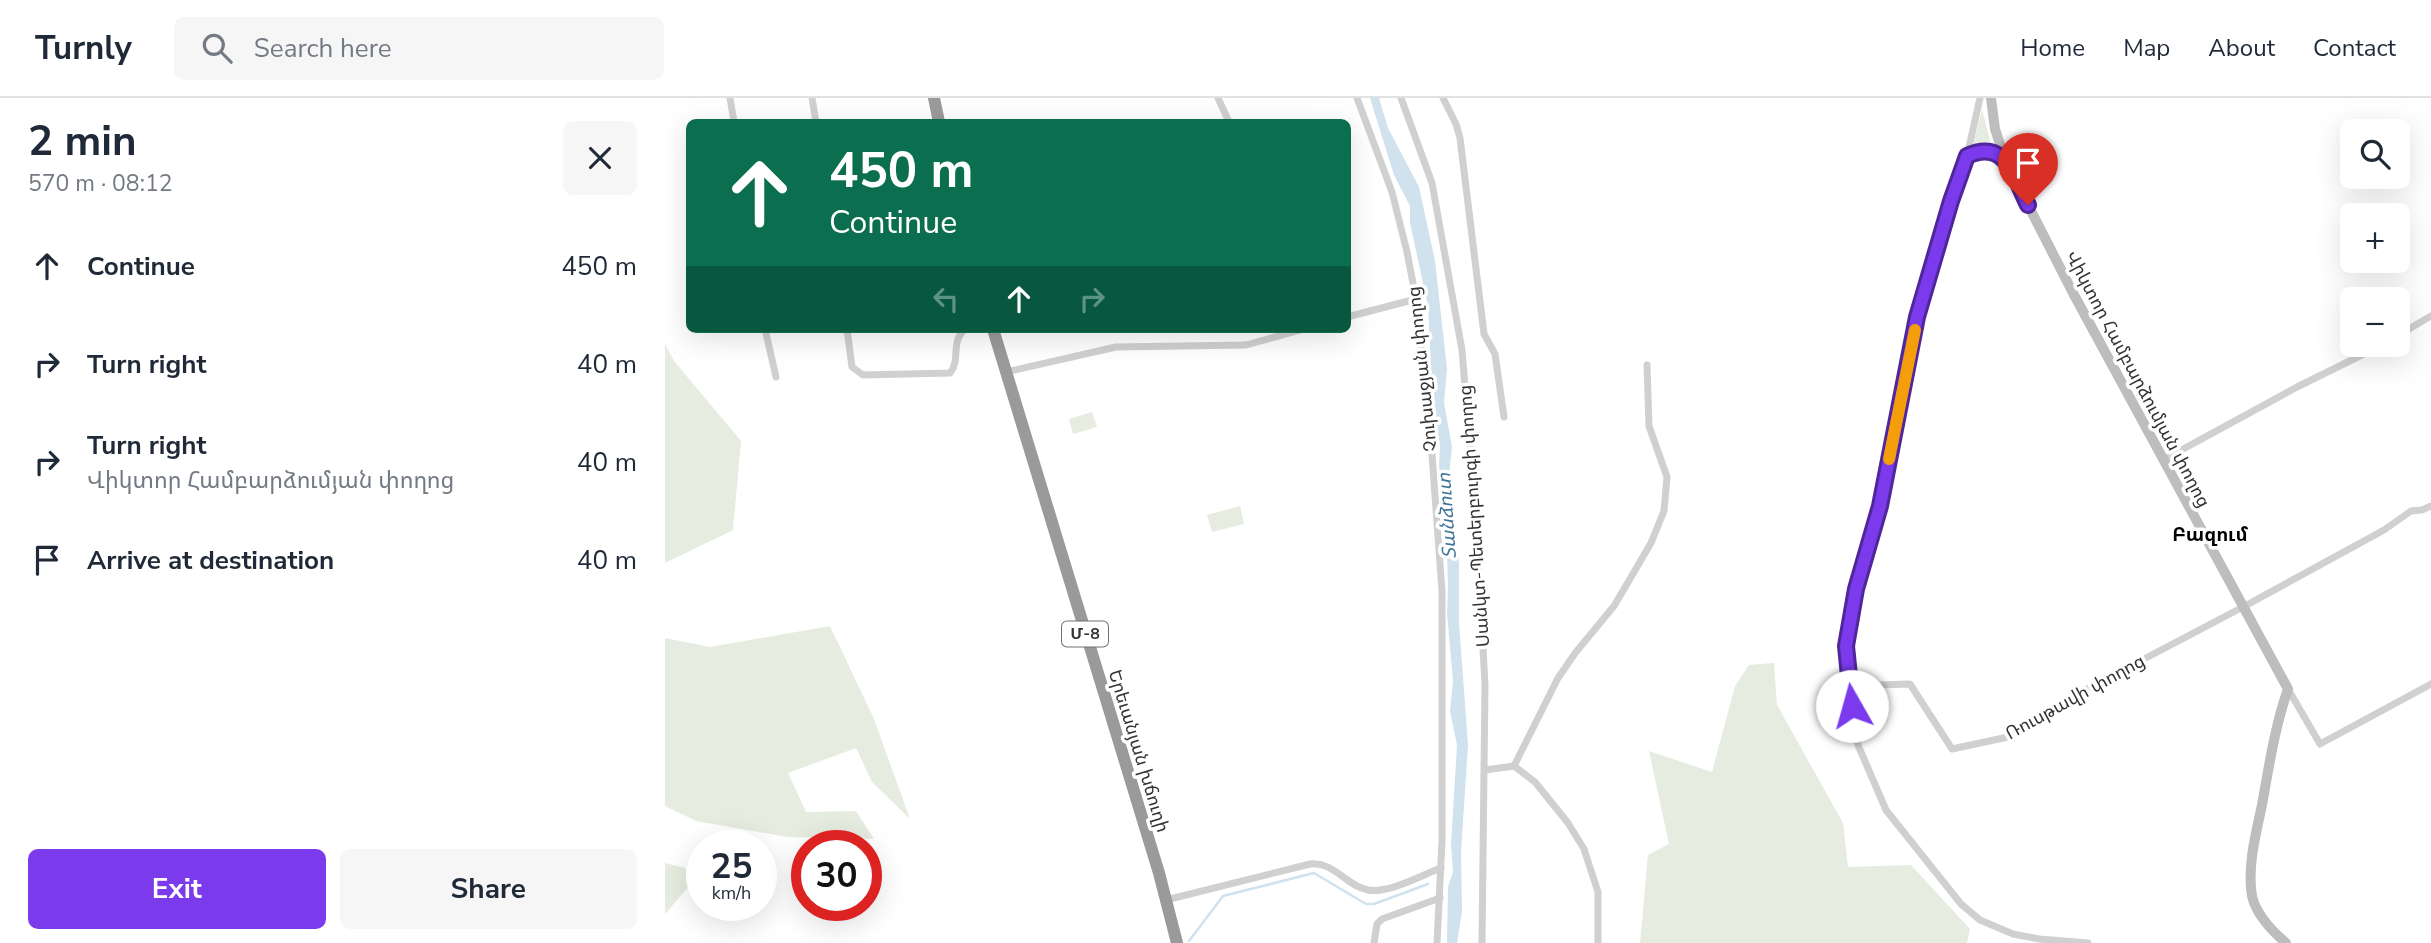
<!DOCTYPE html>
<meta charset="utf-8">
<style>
:root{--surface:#fff;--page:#f6f6f7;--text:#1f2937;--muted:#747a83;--line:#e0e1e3;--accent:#7c3aed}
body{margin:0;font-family:"Nunito Sans","Noto Sans Armenian",sans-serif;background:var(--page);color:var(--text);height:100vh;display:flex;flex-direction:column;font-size:26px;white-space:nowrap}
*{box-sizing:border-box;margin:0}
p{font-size:23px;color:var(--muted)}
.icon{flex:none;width:38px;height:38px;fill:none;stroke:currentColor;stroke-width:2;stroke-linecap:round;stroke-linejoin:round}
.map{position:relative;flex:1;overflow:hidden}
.side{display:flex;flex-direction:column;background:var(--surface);width:665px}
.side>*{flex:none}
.guide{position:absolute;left:21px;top:21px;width:665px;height:214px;border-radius:10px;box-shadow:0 7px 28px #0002;background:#0b6e4f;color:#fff;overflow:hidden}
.controls{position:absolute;left:1675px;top:21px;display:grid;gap:14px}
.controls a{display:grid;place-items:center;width:70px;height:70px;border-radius:10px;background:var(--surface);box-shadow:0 7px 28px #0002;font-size:35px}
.speed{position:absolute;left:21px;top:732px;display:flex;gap:14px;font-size:35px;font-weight:700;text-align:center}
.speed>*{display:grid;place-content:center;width:91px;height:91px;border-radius:50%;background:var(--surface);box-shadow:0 7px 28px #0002;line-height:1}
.speed small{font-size:18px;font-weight:400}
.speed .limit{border:10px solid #d22;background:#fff;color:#111}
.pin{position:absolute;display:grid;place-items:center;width:60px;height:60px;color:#fff;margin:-72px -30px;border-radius:50% 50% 50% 0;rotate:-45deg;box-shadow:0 0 7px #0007}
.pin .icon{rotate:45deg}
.me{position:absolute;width:77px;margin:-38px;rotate:353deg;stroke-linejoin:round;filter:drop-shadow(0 0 5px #0008)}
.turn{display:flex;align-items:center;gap:24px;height:147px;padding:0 28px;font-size:32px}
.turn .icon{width:91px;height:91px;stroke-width:2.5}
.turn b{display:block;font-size:49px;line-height:60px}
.lanes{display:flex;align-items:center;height:66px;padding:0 28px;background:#0003;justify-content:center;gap:35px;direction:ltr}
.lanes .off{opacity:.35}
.round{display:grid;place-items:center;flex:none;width:74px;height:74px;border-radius:10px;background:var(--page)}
.summary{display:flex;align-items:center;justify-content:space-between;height:119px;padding:0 28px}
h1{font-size:42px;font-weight:700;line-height:52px}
.primary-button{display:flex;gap:14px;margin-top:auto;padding:14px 28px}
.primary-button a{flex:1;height:80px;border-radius:10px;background:var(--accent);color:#fff;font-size:28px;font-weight:700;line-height:80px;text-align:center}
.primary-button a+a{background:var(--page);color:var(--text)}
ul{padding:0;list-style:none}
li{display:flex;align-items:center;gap:21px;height:98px;padding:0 28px}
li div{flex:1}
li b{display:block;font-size:26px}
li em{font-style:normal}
header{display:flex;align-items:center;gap:42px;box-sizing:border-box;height:98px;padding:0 35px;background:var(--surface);border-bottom:2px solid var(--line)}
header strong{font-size:33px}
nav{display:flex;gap:38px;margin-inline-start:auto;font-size:24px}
.search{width:490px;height:63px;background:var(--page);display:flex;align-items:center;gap:18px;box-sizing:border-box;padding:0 24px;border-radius:10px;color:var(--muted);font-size:26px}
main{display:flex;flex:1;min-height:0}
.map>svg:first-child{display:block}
.green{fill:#e6ecdf}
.water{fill:#cfe2ee}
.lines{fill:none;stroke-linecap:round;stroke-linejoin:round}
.stream{stroke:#cfe2ee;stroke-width:2.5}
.street{stroke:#d0d0d0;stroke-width:7}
.secondary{stroke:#bdbdbd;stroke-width:10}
.highway{stroke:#9a9a9a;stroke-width:12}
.route-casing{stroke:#51269a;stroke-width:18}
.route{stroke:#7c3aed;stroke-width:12}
.slow{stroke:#f59e0b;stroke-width:12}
.labels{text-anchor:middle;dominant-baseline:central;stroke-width:7;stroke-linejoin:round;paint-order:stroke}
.shield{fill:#fff;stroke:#707070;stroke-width:2}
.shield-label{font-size:16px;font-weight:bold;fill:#333}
.street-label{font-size:18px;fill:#333;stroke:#fff}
.water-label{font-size:19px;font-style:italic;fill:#3f7597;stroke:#fff}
.neighbourhood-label{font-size:19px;font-weight:bold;fill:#000;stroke:#fff}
</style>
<header>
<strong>Turnly</strong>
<div class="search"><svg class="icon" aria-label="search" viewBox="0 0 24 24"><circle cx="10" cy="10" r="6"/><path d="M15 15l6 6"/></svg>Search here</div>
<nav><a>Home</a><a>Map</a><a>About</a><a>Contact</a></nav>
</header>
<main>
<section class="side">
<div class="summary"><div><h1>2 min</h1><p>570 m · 08:12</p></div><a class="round"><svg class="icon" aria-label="close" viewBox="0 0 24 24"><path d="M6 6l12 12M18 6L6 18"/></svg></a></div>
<ul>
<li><svg class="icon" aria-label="ahead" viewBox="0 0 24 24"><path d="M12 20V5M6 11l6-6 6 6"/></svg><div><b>Continue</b></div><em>450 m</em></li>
<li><svg class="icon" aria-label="right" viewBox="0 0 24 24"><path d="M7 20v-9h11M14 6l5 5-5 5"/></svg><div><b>Turn right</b></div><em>40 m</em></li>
<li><svg class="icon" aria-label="right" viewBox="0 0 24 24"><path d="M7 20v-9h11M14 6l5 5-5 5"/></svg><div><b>Turn right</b><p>Վիկտոր Համբարձումյան փողոց</p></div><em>40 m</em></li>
<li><svg class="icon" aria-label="arrive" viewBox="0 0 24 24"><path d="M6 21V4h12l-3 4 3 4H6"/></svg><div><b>Arrive at destination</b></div><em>40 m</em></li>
</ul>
<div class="primary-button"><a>Exit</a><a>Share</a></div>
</section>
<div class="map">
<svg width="1766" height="845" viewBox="0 0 1766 845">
<rect width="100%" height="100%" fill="#fff"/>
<g class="green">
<path d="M1317,11L1327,50L1315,49L1307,52Z"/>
<path d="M0,246L9,263L76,343L68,432L0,465Z"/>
<path d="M427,314L432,329L408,336L404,321Z"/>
<path d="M575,408L579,426L547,434L542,417Z"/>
<path d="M165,528L209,621L245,721L207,684L191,650L123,675L141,714L191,713L209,741L122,739L31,723L0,708V540L45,549Z"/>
<path d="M1109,565L1112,607L1178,725L1183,769L1246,767L1305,831L1302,845H975L983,757L1004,746L984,653L1047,674L1070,588L1084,567Z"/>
<path d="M0,765L20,770L27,785L0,816Z"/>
</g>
<path class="water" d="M705,0H714L723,30L754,89L770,163L782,271L779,305L787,349L783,386L794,459V525L803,647L796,754L797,813L792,845H782L783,789L788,774L786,746L792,647L785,613L788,583L782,515L783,489L781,419L774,368L775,347L768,307L763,208L745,125V108L729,77Z"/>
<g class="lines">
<path class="stream" d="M524,843L558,798L649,775L701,806H709L763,786"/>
<g class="street">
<path d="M65,0L69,24"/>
<path d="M147,0L151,24"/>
<path d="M553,0L564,24"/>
<path d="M692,0L727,94L742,154L751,201L765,329L777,493V743L772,845"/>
<path d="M736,0L767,85L797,252L811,422L820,587L817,845"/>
<path d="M778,0L791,26L795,40L819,236L830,256L839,319"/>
<path d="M1315,0L1302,58L1286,103L1252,219L1215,408L1191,491L1181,548L1184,588L1193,647L1221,712L1296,806L1315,822L1348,836L1374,841L1423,845"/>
<path d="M682,219L751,201"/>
<path d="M100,231L111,279"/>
<path d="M182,231L187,269L198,277L285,275C296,262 285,244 300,231"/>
<path d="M1732,238L1766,218"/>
<path d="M341,274L451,249L581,247L639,231"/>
<path d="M1498,362L1632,289L1717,247"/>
<path d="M1184,588L1245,586L1287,651L1343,639L1401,602L1578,509L1719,432L1746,413L1757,412L1766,408"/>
<path d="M1623,591L1655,646L1766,586"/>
<path d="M849,668L893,580L911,554L949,508L986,445L999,413L1002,379L984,328L982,267"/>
<path d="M820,672L849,668L870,684L903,725L919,751L933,794V845"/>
<path d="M501,802L645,766C669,763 681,788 703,792C723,796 757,777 776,770"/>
<path d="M709,845L712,826L717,821L775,800"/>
</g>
<g class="secondary">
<path d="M1326,0L1330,31L1340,62L1408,195L1623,591C1610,628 1604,668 1597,707C1591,735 1582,769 1587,798C1591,816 1607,833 1621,845"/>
<path d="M1302,58C1318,50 1325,52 1340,62"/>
</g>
<g class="highway">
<path d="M269,0L274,24"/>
<path d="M328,231L494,775L512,845"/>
</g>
</g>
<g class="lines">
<defs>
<path id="route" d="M1187,608L1181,548L1191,491L1215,408L1252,219L1286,103L1302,58C1341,40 1349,79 1363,107"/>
</defs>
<use href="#route" class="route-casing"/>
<use href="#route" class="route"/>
<path class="slow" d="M1224,361L1250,232"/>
</g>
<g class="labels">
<rect class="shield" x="397" y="523.5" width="46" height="25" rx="5"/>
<g class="shield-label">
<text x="420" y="536">Մ-8</text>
</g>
<g class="street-label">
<text transform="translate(757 271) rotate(-96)">Չուխաջյան փողոց</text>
<text transform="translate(1473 281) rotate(62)">Վիկտոր Համբարձումյան փողոց</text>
<text transform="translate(809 418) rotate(-94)">Սանկտ-Պետերբուրգի փողոց</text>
<text transform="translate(1410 599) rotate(-29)">Ռուսթավի փողոց</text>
<text transform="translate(474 653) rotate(73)">Երեւանյան խճուղի</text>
</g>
<g class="water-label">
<text transform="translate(782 418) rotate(-94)">Տանձուտ</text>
</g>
<g class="neighbourhood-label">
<text x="1545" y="437">Բազում</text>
</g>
</g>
</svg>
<div class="controls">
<a><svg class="icon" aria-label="search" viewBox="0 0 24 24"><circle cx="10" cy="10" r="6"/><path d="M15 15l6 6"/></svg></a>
<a>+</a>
<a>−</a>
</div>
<div class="speed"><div>25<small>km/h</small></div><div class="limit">30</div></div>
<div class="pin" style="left:1363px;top:107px;background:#d93025"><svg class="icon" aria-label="arrive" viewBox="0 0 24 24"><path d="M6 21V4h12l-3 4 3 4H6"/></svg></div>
<svg class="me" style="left:1187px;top:608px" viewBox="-20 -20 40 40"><circle r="19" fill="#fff"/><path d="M0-13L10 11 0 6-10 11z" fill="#7c3aed"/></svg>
<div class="guide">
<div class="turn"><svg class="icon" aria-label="ahead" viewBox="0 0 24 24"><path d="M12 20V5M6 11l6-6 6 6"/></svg><div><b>450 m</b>Continue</div></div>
<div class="lanes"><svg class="icon off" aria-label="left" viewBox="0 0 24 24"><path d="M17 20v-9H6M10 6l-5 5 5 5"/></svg><svg class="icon" aria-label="ahead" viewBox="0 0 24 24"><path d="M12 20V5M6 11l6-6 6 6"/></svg><svg class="icon off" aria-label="right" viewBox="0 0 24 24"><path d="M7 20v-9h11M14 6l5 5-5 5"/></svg></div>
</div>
</div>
</main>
